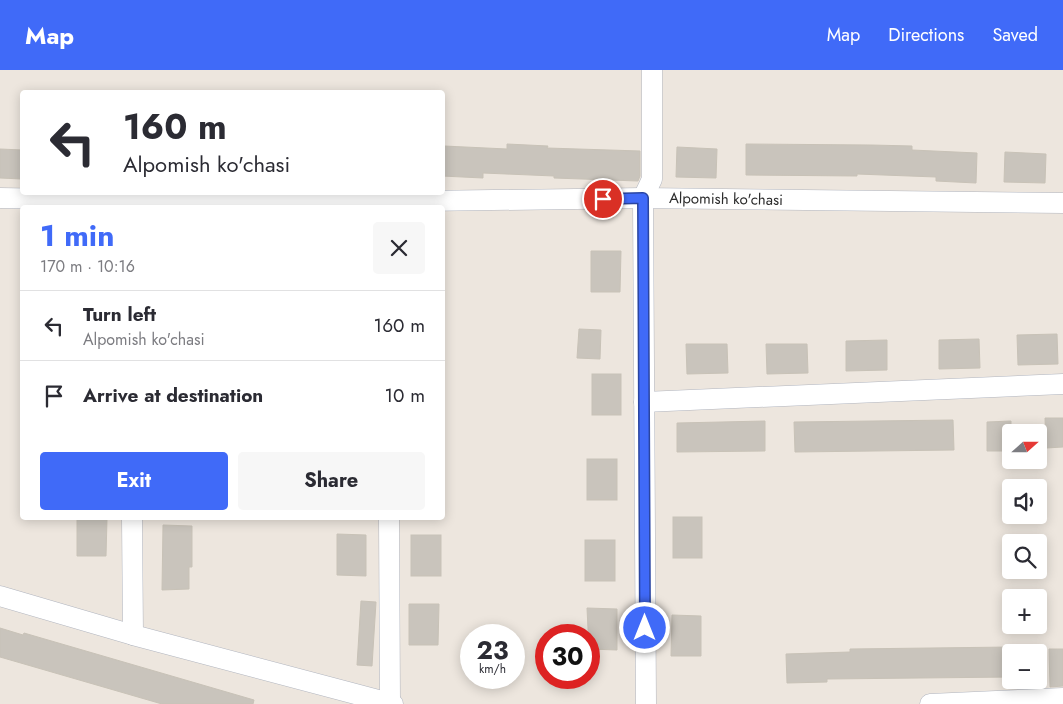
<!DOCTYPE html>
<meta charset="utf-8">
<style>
:root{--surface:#fff;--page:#f7f7f7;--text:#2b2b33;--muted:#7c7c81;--line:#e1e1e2;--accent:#406af8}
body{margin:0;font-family:Jost,sans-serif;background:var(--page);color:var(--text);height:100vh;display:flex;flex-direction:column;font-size:19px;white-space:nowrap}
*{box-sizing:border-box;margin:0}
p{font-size:16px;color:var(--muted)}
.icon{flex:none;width:28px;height:28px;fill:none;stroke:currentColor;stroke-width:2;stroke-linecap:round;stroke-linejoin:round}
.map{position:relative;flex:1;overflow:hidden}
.sheet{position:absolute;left:20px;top:135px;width:425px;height:315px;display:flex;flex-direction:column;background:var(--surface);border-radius:5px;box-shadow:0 2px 12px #0003}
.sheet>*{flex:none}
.guide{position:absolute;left:20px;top:20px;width:425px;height:105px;border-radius:5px;box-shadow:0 2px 12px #0003;background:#fff;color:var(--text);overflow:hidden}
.needle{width:32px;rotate:69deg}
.buttons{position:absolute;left:1002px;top:354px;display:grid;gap:10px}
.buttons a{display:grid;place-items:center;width:45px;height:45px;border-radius:5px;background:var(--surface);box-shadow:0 2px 12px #0003;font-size:25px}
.speed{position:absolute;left:460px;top:554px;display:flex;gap:10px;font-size:25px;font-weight:700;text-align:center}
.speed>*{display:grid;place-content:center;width:65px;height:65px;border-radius:50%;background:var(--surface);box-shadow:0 2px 12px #0003;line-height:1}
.speed small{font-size:12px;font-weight:400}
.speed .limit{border:8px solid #d22;background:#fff;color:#111}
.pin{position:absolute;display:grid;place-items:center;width:42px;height:42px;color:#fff;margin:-21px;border:2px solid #fff;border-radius:50%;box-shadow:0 1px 5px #0007}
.me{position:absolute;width:55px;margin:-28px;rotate:0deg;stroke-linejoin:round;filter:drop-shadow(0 0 4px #0008)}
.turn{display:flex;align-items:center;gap:18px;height:105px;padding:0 20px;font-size:22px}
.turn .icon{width:65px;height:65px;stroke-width:2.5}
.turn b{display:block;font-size:35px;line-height:42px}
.round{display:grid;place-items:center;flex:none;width:52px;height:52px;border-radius:5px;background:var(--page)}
.head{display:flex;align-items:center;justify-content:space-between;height:85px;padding:0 20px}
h1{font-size:30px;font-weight:700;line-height:38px;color:var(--accent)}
.action{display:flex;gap:10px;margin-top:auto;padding:10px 20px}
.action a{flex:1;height:58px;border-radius:5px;background:var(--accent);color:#fff;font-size:20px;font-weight:700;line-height:58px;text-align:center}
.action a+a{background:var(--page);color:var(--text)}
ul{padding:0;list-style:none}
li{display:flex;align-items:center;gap:15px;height:70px;padding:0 20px;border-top:1px solid var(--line)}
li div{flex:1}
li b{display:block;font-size:19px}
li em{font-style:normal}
header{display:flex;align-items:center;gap:30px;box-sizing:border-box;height:70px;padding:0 25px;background:var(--accent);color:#fff}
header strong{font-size:24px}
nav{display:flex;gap:28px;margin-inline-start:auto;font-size:18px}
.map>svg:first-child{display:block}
.building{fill:#c9c4bc;stroke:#c8c2b7}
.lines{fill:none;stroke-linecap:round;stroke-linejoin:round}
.minor-casing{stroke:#b1b5bf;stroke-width:21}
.minor{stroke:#fff;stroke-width:20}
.route-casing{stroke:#2a45a1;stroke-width:12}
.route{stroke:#406af8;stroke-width:9}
.labels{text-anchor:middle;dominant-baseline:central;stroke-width:4;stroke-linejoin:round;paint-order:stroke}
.street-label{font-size:15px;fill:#2b2b2b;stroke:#fff}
</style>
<header>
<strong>Map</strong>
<nav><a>Map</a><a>Directions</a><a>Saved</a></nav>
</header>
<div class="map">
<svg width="1063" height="634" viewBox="0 0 1063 634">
<rect width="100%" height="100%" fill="#ede6de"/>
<g class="building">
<path d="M507,74L548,76L547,78L640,81V106L638,111L554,108V106L483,103V108L442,106L444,76L507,79Z"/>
<path d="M746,74L871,75L912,76V80L977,83L976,113L936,111V107L857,104V106L746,105Z"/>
<path d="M677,77L717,79L716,108L676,107Z"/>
<path d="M0,79L22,80V109L0,108Z"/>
<path d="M1005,82L1046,84L1045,113L1004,112Z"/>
<path d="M591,181H621L620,222H591Z"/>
<path d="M579,259L601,260L600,289L577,288Z"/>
<path d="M1057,264L1058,294L1018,295L1017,265Z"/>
<path d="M979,269L980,298L939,299V270Z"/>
<path d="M887,270V300L846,301V271Z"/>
<path d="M686,274H727L728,303L687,304Z"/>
<path d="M766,274H807L808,303L767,304Z"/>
<rect x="592" y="304" width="29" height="41"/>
<path d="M1045,348H1063V377L1046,378Z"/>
<path d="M953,350L954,380L795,382L794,352Z"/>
<path d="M765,351V381L677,382V353Z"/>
<path d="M1011,351V381H987V352Z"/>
<rect x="587" y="389" width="30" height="41"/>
<rect x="673" y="447" width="29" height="41"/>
<path d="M77,448H107L106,486H77Z"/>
<path d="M163,455L192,456V497H189V519L162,520Z"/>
<path d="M337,464L366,465V506L337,505Z"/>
<rect x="411" y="465" width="30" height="41"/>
<rect x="585" y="470" width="30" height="41"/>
<path d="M361,531L376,532L372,596L357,595Z"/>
<path d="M409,534H439L438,575H409Z"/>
<path d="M587,538L617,539V580L589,579Z"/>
<path d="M672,545L701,546V586H671Z"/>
<path d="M0,558L23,565L24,563L254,630L253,634H162L0,587Z"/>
<path d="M1011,577V607L827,609V612L787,613L786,584L850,582V579Z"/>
<path d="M1049,579H1063V616L1050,617Z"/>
</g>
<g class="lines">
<defs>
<g id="minor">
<path d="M0,128L284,133L643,128L1063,133"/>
<path d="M644,332L1063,314"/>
<path d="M132,448L133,565"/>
<path d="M389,448L390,633"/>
<path d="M0,526L133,565L393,634"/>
<path d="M646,634L643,128L652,109V0"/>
<path d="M930,634L1063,628"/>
</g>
</defs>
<use href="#minor" class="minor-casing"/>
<use href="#minor" class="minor"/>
</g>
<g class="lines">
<defs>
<path id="route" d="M603,129L643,128L645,558"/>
</defs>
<use href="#route" class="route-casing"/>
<use href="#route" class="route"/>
</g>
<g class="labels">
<g class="street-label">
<text transform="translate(726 129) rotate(1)">Alpomish ko'chasi</text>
</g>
</g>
</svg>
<div class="buttons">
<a><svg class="needle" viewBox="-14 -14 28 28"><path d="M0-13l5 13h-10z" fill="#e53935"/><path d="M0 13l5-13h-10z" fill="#7c7c81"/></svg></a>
<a><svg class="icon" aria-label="sound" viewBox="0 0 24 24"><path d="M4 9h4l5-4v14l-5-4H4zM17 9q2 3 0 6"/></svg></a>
<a><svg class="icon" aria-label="search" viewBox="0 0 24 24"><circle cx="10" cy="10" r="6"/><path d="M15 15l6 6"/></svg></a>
<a>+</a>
<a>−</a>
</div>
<div class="speed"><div>23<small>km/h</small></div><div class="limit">30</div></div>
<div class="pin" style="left:603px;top:129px;background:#d93025"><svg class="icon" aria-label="arrive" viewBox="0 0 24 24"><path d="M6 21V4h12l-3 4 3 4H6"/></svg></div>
<svg class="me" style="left:645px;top:558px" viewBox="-20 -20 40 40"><circle r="17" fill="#406af8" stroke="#fff" stroke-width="3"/><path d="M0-11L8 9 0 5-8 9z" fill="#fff"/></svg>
<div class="guide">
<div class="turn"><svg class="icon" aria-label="left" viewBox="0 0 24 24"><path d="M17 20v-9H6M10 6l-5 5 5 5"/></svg><div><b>160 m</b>Alpomish ko'chasi</div></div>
</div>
<section class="sheet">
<div class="head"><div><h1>1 min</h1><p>170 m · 10:16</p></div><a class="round"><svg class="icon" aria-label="close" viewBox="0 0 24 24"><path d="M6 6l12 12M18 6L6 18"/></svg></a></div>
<ul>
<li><svg class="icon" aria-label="left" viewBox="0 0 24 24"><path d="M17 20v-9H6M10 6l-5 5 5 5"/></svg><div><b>Turn left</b><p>Alpomish ko'chasi</p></div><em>160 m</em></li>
<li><svg class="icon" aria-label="arrive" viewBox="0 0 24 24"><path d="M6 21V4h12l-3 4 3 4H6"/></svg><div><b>Arrive at destination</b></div><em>10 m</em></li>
</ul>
<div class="action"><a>Exit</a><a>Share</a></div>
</section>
</div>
